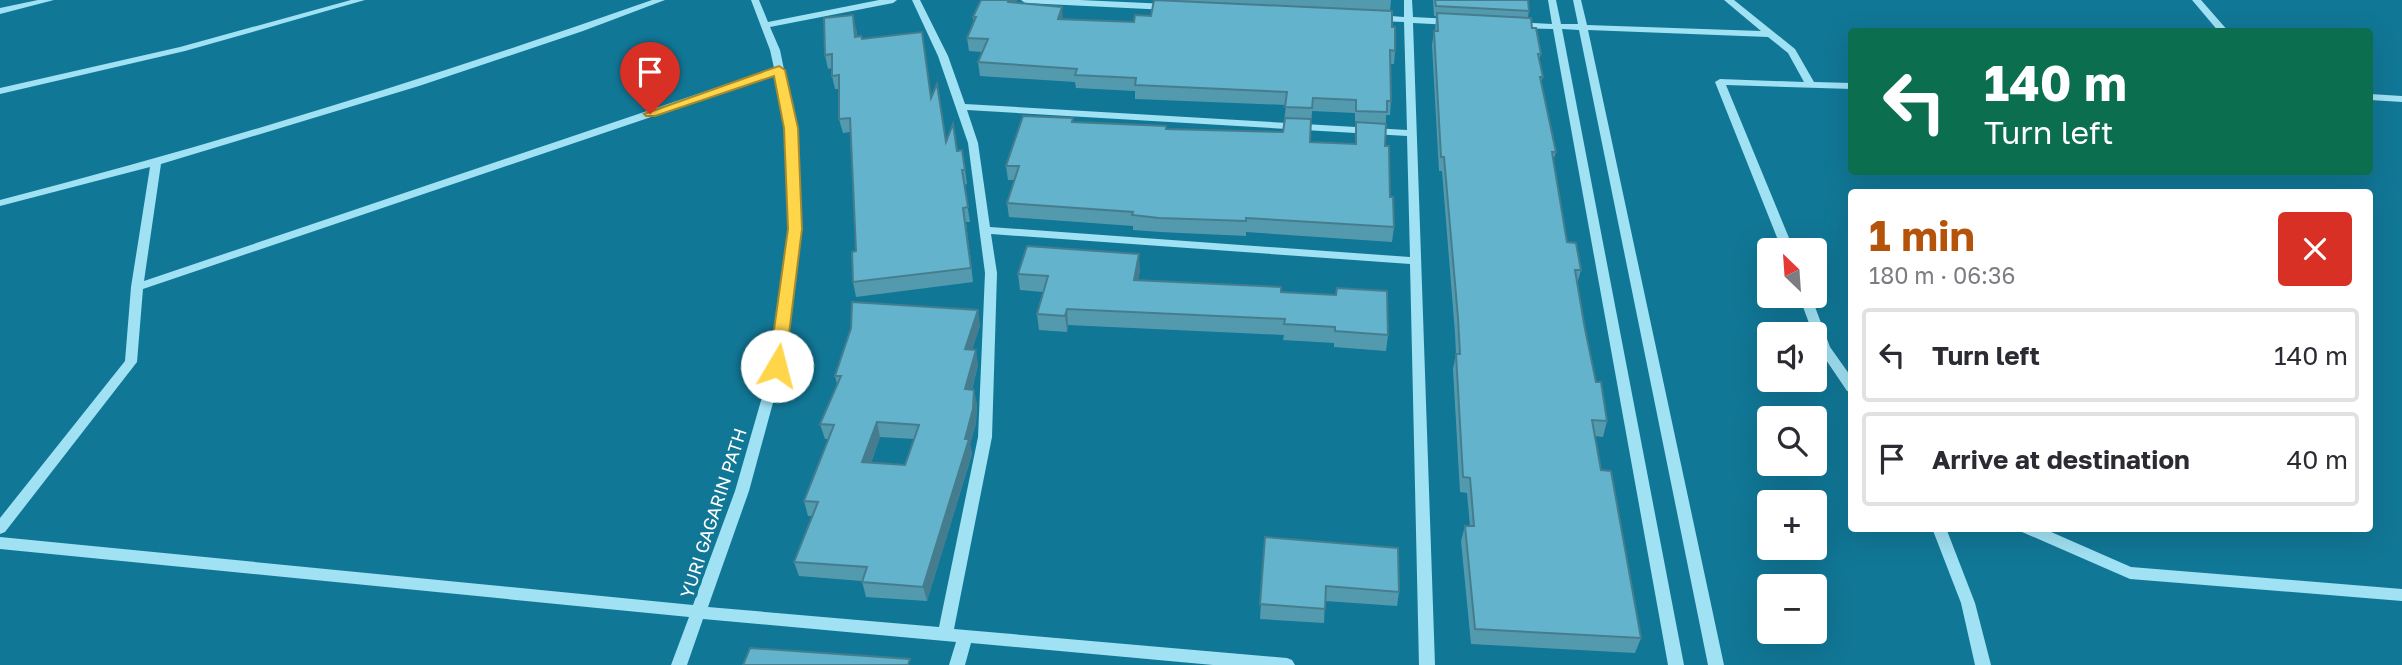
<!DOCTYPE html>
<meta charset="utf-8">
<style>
:root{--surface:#fff;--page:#f7f7f7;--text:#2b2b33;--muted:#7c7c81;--line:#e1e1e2;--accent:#b45309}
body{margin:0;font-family:"Golos Text",sans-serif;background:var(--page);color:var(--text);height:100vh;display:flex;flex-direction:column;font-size:26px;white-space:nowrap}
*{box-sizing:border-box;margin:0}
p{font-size:23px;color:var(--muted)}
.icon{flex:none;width:38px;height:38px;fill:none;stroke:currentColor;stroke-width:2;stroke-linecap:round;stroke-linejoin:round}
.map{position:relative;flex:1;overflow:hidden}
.side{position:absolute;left:1848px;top:189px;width:525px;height:343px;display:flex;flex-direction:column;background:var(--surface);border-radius:7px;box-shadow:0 7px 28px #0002}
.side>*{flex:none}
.top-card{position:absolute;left:1848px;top:28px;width:525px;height:147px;border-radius:7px;box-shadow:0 7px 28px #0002;background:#0b6e4f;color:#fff;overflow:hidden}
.needle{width:46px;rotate:335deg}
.controls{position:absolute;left:1757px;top:238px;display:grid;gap:14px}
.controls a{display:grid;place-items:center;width:70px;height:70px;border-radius:7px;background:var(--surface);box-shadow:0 7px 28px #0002;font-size:35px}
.pin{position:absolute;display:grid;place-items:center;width:60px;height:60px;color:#fff;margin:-72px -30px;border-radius:50% 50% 50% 0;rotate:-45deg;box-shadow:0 0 7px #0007}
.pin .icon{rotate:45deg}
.me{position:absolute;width:77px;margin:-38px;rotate:8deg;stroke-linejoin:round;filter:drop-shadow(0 0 5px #0008)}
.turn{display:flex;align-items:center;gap:24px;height:147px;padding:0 21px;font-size:32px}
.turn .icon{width:91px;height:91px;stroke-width:2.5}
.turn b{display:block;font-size:49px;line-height:60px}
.round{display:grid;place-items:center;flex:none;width:74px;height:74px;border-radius:7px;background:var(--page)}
.summary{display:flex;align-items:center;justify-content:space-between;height:119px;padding:0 21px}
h1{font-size:42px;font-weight:700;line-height:52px;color:var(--accent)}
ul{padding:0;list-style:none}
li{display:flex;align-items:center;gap:21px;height:94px;margin:0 14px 10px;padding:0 7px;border:4px solid var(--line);border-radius:7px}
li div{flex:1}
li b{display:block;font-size:26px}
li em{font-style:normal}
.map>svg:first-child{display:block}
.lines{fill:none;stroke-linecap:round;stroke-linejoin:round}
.minor{fill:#a0e1f3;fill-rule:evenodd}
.wall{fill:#549aaf;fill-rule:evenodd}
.shaded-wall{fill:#457d8e}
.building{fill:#62b3cb;stroke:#457d8e;stroke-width:2;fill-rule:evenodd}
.route{fill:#ffd54a;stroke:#a68a30;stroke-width:2}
.labels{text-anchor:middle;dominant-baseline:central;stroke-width:7;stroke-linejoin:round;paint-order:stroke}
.street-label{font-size:18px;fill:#fff;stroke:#117796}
</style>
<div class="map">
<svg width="2402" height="665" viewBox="0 0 2402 665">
<rect width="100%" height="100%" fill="#117796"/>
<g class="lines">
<g class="minor">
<path d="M38,0H54L0,14V8Z"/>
<path d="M351,0H365L185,51L0,94V88L180,47Z"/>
<path d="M652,0H665L583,31L419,86L161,164L144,281L774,68L770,50L751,0H759L768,22L879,0H897L893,3L770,27L780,50L796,128L801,229L783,366L749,491L708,607L939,627L978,437L985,273L968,143L938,56L912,0H920L948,56L965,104L1407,130L1404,22L1378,21L1373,18L1378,15L1404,17V0H1412L1413,17L1451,19L1456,22L1451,25L1413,23L1435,665H1419L1410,264L991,234L997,273L992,437L954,629L1287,658L1292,660L1295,665H1213L971,643L965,665H949L956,642L703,619L687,665H671L689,617L0,549V537L693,605L735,491L771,366L789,229L786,128L775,75L143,289L137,362L5,532L0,534V518L125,361L131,287L150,167L0,206V200C220,143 437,76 652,0ZM967,110L1407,136L1410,257L990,227L978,143Z"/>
<path d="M1021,0H1080L1168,4L1173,7L1168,10L1025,3Z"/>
<path d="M1548,0H1556L1561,24H1578L1573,0H1581L1587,25L1761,31L1724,0H1734L1795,49L1814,82L1852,83V89L1726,85L1794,250H1782L1715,82L1720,79L1804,82L1788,53L1768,37L1588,30L1724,665H1708L1579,30L1562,29L1684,665H1668L1553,29L1514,28L1509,25L1514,22L1552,24Z"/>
<path d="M2192,0H2201L2229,32H2219Z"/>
<path d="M2370,94L2402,96V102L2370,100Z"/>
<path d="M1799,296H1811L1830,347L1852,378V392L1847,391L1818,348L1815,334H1813Z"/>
<path d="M1932,528H1946L1975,603L1991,665H1975L1961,603Z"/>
<path d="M2020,528H2042L2131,567L2402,589V601L2130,579L2022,532Z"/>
</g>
</g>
<g class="wall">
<path d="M981,0H1017L1015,3L1063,19L1134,22L1151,16L1154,0H1391L1390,11L1395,51L1394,64H1390L1391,101L1390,115H1386L1385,146L1390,197L1394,227L1392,242L1246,232V236L1160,232L1133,230V226L1009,217L1007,203L1015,180H1008L1006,166L1074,122L1166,129L1283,132L1286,105L1135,99V91L1076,88L1075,82L980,76L978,62L982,52L969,51L967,38L974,23L973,17ZM1312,111L1355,113V124H1356L1355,144L1310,142Z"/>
<path d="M1433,0H1528L1529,11L1528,17L1541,54L1539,60L1543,77L1541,82L1556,152L1553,161L1567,242L1581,270L1577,284L1585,329L1596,382L1607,421L1603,437L1595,436L1601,470L1641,638L1635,653L1471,644L1461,541L1465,526H1470L1467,493L1460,492L1453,369L1456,354L1455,333L1442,171H1439L1432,45L1434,31H1435L1436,16H1434Z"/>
<path d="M856,28L857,36L862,39L931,98L946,141L957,151L962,150L967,184L964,185L970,222H966L973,282L856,297L853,282L856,251L850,132L843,133L839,119V89H835L832,76V68L828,69L825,55Z"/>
<path d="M1140,270L1138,280L1281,292L1388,335L1386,351L1334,347V343L1283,340L1284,335L1068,325L1067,332L1039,330L1037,314L1043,292L1020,290L1018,274Z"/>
<path d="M980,325L972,350L978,365L972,390L977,404L976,423L970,444L972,454L927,601L866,597L862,581L799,576L794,562L812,516H808L804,501L828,439H825L820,424L837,384L835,376ZM880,437L914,439L905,465L871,463Z"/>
<path d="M1265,537L1399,592L1397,606L1325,601L1324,623L1260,619Z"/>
</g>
<g class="shaded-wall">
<path d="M1009,0H1017L1009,15L1008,2Z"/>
<path d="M1062,7L1063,20L1058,19Z"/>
<path d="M853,15L856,28L858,50L855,37Z"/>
<path d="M1139,254L1140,270L1135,296L1134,280Z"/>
<path d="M1067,309L1068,325L1067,332L1065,316Z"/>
<path d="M978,310L980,325L968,364L965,349Z"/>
<path d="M976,350L978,365L968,404L965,389Z"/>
<path d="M974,390L977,404L976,423L970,444L972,454L927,601L923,587Z"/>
<path d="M877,422L880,437L866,477L862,462Z"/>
</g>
<g class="building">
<path d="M981,0H1009L1008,2L1062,7L1058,19L1134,22L1135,15L1151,16L1154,0L1392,11V27H1395V51L1390,50L1391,101H1387V112L1356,111V100L1313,98L1312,108L1285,107L1287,92L1135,85L1136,78L1075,75L1077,69L978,62L988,39L967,38L976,17H973Z"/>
<path d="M1435,0H1528L1529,11L1436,6Z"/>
<path d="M1437,13L1531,18L1532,28H1536L1541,54H1538L1543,77H1540L1556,152H1552L1567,242L1576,243L1581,270H1575L1585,329L1596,382H1601L1607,421L1592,420L1601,470L1611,471L1641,638L1475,629L1465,526H1474L1470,478L1463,477L1456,354H1460L1458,318L1444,157H1441L1434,31H1438Z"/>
<path d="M853,15L855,37L861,36L862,39L922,32L931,98L937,84L946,142L953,124L957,151L962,150L965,170H962L968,207L963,208L971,268L853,282L852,252L856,251L850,118L839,119V75L832,76V54L825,55L824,18Z"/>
<path d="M1023,116L1073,118L1072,122L1166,126V129L1283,132L1285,118L1311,119L1310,142L1356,144V122L1386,124L1385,146H1389L1390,197H1393L1394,227L1246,218V221L1159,218L1132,215L1133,212L1007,203L1019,166H1006Z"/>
<path d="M1027,246L1139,254L1134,280L1281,287V292L1336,295L1337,288L1387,291L1388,335L1335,331V327L1284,324L1285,319L1067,309L1065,316L1037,314L1048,276L1018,274Z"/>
<path d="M852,302L978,310L965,349L976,350L965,389L974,390L973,409L965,439H969L923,587L862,582L867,567L794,562L818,502L804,501L834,425L820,424L841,376H835L851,328ZM877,422L919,425L905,465L862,462Z"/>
<path d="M1265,537L1398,548L1399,592L1326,586L1325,609L1260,604Z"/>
<path d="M750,648L910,659L908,665H743Z"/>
</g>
<path class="route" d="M779,66L785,70L798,128L802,229L785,366L777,372L769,366L788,229L784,128L774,76L655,116H646L644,114Z"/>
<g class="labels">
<g class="street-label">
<text transform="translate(713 513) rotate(-72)">YURI GAGARIN PATH</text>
</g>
</g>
</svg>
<div class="controls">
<a><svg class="needle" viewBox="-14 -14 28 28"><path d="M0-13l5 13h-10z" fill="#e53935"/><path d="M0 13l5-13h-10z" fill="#7c7c81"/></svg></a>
<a><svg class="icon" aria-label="sound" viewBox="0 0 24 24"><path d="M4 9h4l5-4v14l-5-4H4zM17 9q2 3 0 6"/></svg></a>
<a><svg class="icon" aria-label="search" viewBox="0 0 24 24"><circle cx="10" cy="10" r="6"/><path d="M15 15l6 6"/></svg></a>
<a>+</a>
<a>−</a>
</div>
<div class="pin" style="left:650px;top:114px;background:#d93025"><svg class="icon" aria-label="arrive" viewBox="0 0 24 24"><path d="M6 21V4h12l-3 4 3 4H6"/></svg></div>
<svg class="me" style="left:777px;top:366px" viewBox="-20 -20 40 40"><circle r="19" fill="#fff"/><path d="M0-13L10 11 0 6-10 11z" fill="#ffd54a"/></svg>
<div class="top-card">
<div class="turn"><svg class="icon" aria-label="left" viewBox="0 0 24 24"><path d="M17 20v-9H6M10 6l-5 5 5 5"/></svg><div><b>140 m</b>Turn left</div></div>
</div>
<section class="side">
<div class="summary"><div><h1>1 min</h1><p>180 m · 06:36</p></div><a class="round" style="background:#d93025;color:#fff"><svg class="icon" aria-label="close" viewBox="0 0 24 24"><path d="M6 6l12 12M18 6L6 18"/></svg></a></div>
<ul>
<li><svg class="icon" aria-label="left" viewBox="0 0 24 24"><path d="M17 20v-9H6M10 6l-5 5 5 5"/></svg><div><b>Turn left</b></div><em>140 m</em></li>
<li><svg class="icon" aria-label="arrive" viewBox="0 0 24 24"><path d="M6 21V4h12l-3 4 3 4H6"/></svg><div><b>Arrive at destination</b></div><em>40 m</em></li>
</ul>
</section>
</div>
